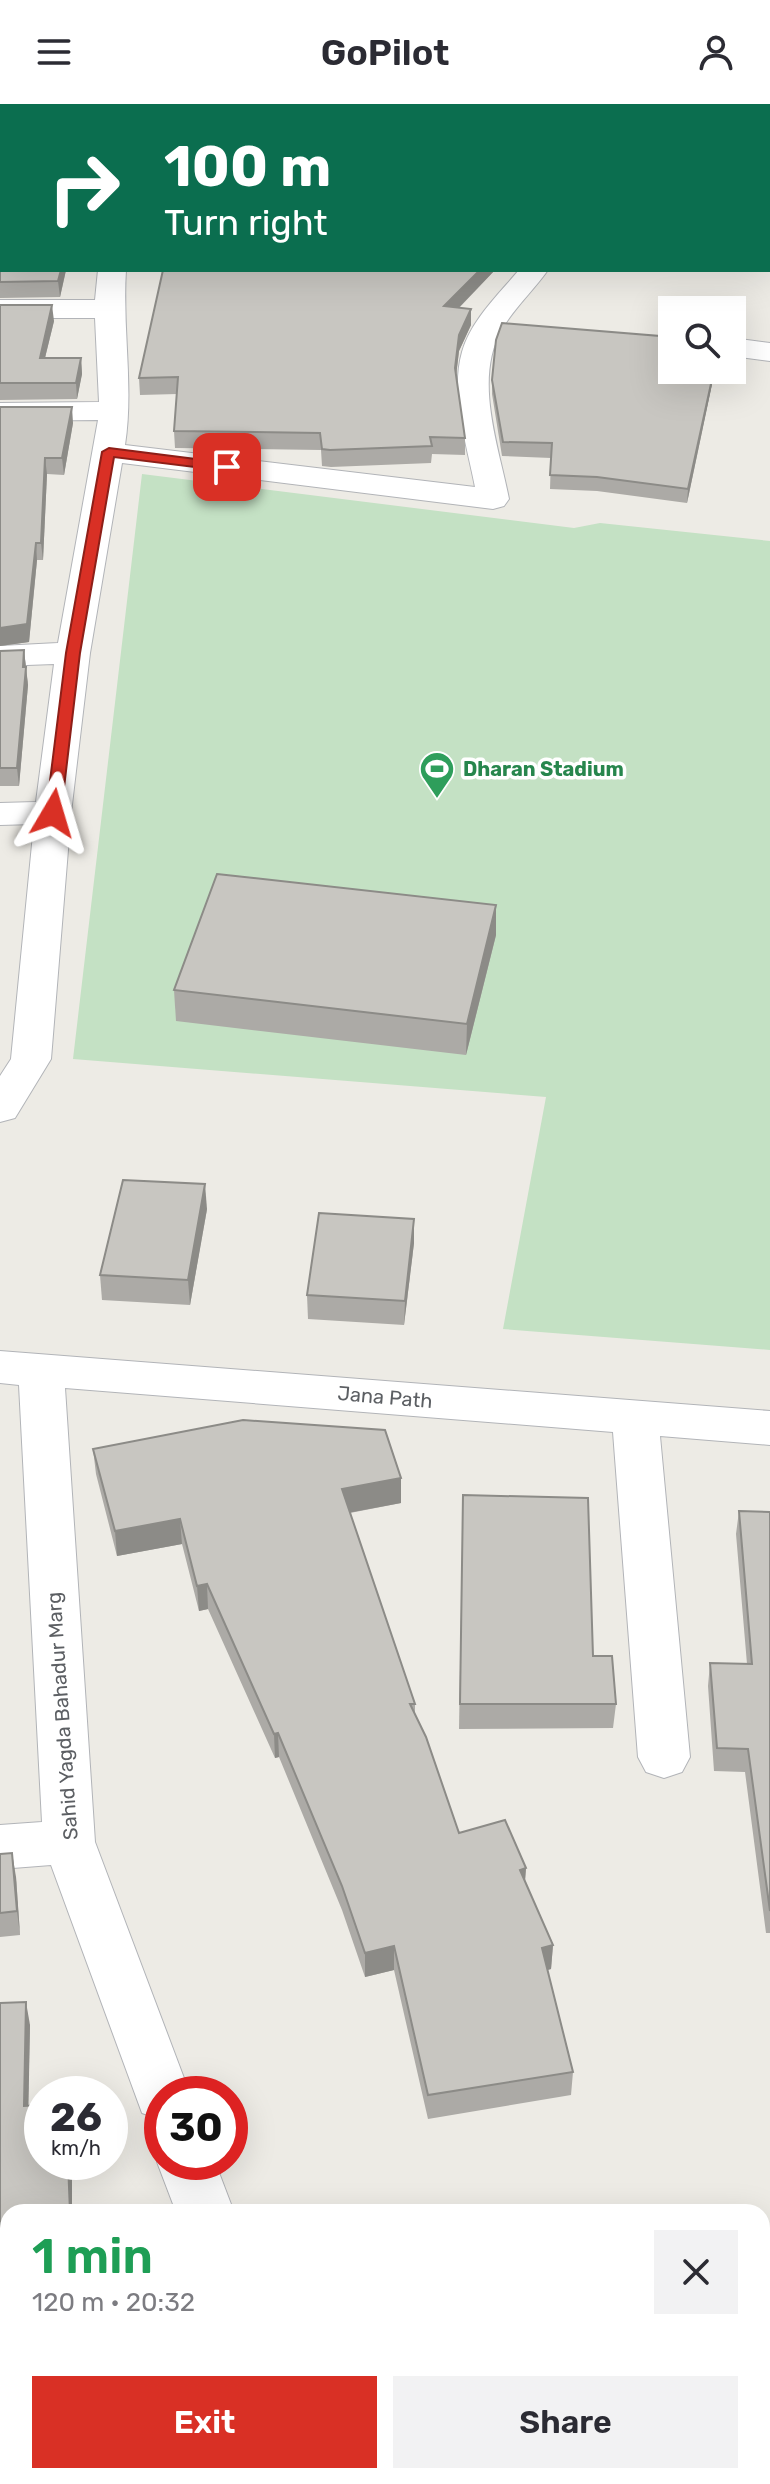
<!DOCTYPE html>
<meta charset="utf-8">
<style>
:root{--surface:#fff;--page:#f2f2f3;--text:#2b2b33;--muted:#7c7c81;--accent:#d93025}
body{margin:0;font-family:Rubik,sans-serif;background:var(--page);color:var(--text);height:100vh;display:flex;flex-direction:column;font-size:30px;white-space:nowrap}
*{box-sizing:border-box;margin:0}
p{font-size:26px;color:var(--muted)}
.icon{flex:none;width:44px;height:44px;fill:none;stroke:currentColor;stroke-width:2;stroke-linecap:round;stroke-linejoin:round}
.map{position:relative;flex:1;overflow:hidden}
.panel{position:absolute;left:0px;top:2100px;width:770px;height:280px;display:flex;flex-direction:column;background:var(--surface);border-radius:24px 24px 0 0;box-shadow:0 8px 32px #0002}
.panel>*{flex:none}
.hud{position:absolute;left:0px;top:0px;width:770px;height:168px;box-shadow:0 8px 32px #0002;background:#0b6e4f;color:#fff;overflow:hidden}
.tools{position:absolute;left:658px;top:192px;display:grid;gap:16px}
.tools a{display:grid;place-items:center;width:88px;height:88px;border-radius:0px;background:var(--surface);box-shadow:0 8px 32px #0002;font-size:40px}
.speed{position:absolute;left:24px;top:1972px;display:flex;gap:16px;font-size:40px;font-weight:700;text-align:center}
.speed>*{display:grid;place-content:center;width:104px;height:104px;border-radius:50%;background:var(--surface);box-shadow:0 8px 32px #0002;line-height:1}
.speed small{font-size:20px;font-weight:400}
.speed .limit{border:12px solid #d22;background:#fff;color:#111}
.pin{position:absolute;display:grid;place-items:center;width:68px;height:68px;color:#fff;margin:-34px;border-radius:16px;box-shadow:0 4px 12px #0006}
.me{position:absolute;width:88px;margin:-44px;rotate:7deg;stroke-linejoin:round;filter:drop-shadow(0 0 6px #0008)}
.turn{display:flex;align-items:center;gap:28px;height:168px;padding:0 32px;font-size:36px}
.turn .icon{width:104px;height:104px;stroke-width:2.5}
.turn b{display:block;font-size:56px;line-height:68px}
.round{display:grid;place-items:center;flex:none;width:84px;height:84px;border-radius:0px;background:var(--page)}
.summary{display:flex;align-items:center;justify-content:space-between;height:136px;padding:0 32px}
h1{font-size:48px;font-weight:600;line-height:60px;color:#1e9e55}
.action{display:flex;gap:16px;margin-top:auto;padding:16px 32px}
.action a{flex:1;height:92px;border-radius:0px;background:var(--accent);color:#fff;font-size:32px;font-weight:600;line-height:92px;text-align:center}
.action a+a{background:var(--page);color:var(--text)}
header{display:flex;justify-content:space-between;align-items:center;height:104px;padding:0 32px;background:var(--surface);font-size:36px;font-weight:600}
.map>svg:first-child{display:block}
.green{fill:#c4e1c4}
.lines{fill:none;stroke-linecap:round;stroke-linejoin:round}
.minor-casing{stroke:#b2b4b8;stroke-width:2}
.minor{fill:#fff;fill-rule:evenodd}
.wall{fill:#acaaa6}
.shaded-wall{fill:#8c8b87}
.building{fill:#c8c6c1;stroke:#8c8b87;stroke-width:2}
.route{fill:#d93025;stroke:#8d1f18;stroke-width:2}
.labels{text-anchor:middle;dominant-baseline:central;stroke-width:7;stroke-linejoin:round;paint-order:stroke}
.leisure-label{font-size:20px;font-weight:bold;fill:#27864d;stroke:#fff;text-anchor:start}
.street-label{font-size:20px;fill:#5c5f63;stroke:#fff}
</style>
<header><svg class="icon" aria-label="menu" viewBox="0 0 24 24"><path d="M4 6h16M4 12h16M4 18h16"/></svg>GoPilot<svg class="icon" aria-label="person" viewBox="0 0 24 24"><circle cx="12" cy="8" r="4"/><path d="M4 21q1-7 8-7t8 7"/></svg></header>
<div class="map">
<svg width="770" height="2380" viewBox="0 0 770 2380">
<rect width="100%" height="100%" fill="#edebe5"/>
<path class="green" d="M142,370L574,424L600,419L770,437V1246L503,1225L546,993L73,955Z"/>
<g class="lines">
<defs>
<g id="minor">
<rect x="126" y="0" width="26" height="2"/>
<rect x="0" y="18" width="2" height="16"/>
<rect x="768" y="88" width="2" height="16"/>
<path d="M98,166H126C122,224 134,283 125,341L475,383C467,341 450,290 462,248C471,216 499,190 519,166H548C534,186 515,203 502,225C473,275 499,343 509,395L504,402L493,405L122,359L90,549L71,709L51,955L15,1014L0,1018V972L11,955L34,720L0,721V699L36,698L54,560L0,562V542L58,539L98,316L0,317V299L99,298L95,214H0V196H95Z"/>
<path d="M732,234L770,239V257L732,252Z"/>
<path d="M0,1247L770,1307V1341L660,1332L690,1653L682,1668L664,1674L646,1668L638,1653L613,1328L65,1284L95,1738L190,1990H162V2016L142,2009L51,1761L0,1765V1721L42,1718L19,1281L0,1279Z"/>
<path d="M162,2048V2058H215L234,2108H176L157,2058Z"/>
<path d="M276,2372H338L341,2380H279Z"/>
</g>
</defs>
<use href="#minor" class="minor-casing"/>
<use href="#minor" class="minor"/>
</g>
<g class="wall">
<path d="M0,127L66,166L60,193L0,194Z"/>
<path d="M163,166H495L459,204L471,221L459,247L456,271L465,334V351L432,350L431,359L331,363L322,362L321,346L175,344L174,327L177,290L140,291L139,274Z"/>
<path d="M0,201L54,217L45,254H81L82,270L77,295L0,296Z"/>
<path d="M672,266H715L687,399L597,387L550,385L551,354L502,352L492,290V276Z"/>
<path d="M0,303L73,319L64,371L47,370L43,456H37L29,538L0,542Z"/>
<path d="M24,546L28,581L19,682H0V547Z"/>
<path d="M496,801V831L466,951L176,917L174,886Z"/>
<path d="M207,1105L190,1201L102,1196L100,1171Z"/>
<path d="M414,1115V1139L404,1221L308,1215L307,1191Z"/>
<path d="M93,1345L401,1399L350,1409L415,1600V1610L459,1729L526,1764L525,1778L553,1841L551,1865L547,1866L573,1968L571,1991L428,2015L394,1866L365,1873L342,1806L279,1653L275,1654L208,1505L199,1507L182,1440L117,1452L96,1370Z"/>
<path d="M463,1391L593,1552L616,1600L613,1624L459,1625Z"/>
<path d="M739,1407L770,1408V1829H766L745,1668L714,1667L708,1582L710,1559L747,1560L736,1430Z"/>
<path d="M0,1750L16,1773L20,1831L0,1833Z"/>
<path d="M0,1899L30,1921L28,2001L42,2058H72L71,2085L8,2108V2234L0,2235Z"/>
</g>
<g class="shaded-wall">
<path d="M770,56V71L768,72V59Z"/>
<path d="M61,166H66L60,193L58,177Z"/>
<path d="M480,166H495L444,219V202Z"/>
<path d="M52,201L54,217L41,270L40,254Z"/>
<path d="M471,205V221L459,247L455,281V264L459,231Z"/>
<path d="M81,254L82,270L77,295L76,279Z"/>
<path d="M714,266H715L687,399L688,385Z"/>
<path d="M72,303L73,319L64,371L62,354Z"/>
<path d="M45,354L47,370L43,456L41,439Z"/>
<path d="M36,439L37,456L29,538L0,542V524Z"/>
<path d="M24,546L28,581L19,682L17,664Z"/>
<path d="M496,801V831L466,951L467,920Z"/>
<path d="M205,1080L207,1105L190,1201L188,1176Z"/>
<path d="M414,1115V1139L404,1221L405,1197Z"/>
<path d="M401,1374V1399L342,1410V1385Z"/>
<path d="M180,1415L182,1440L117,1452L115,1427Z"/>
<path d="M207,1480L208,1505L199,1507L197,1482Z"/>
<path d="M278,1629L279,1653L275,1654L274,1630Z"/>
<path d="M12,1749L16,1773L20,1831L17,1807Z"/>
<path d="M526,1764L524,1788L520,1766Z"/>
<path d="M553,1841L551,1865L540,1868L542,1844Z"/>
<path d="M394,1842V1866L365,1873V1849Z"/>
<path d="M26,1898L30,1921L28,2025L24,2002Z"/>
<path d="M68,2058H72V2108H70Z"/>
</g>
<g class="building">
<path d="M196,0H770V56L768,59V2H195Z"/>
<path d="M0,50H2V116L0,107Z"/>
<path d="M0,127H2V166H61L58,177L0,178Z"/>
<path d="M163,166H480L444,202L471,205L459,231L455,264L465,334L430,333L432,342L330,346L322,345L320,329L174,327L178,273L139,274Z"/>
<path d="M0,201H52L40,254H81L76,279H0Z"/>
<path d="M502,219L672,233V266H714L688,385L597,373L550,371L552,339L503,338L492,276L496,236Z"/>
<path d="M0,303H72L62,354H45L41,439H36L27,520L0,524Z"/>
<path d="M24,546L23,563H26L17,664H0V547Z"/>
<path d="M217,770L496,801L467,920L174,886Z"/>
<path d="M123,1076L205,1080L188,1176L100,1171Z"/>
<path d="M319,1109L414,1115L405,1197L307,1191Z"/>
<path d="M243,1316L385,1326L401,1374L342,1385L415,1600H410L426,1633L459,1729L505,1716L526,1764L520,1766L553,1841L542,1844L573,1968L428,1991L394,1842L365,1849L342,1782L278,1629L274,1630L207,1480L197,1482L180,1415L115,1427L93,1345Z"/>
<path d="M463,1391L588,1394L593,1552H612L616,1600H460Z"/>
<path d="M739,1407L770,1408V1807L748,1645L717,1644L710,1559L752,1560Z"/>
<path d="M12,1749L17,1807L0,1809V1750Z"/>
<path d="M26,1898L24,2002L42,2001V2058H68L70,2108H8V2211L0,2212V1899Z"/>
<path d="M8,2299V2372H164L165,2380H0V2300Z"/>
</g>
<path class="route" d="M109,344L227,359L233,363L227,367L114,353L80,549L61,709L53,714L46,709L66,549L102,348Z"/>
<defs>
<symbol id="stadium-pin" viewBox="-11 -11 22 30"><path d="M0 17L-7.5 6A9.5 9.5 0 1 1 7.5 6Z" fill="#2e9e5b" stroke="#fff"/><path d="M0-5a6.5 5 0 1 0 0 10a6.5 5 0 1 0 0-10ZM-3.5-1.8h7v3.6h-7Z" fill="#fff"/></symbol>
</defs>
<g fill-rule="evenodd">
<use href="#stadium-pin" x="417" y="645" width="40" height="54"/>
</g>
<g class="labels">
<g class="leisure-label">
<text x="463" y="665">Dharan Stadium</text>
</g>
<g class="street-label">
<text transform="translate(385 1293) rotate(5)">Jana Path</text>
<text transform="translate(62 1612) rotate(-94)">Sahid Yagda Bahadur Marg</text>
</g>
</g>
</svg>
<div class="tools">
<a><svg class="icon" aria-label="search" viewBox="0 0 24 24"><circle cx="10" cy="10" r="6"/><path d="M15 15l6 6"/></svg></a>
</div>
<div class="speed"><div>26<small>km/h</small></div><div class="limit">30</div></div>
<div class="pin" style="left:227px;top:363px;background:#d93025"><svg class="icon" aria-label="arrive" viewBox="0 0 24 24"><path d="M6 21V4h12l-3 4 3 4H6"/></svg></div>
<svg class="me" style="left:53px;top:709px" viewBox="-20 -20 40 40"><path d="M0-17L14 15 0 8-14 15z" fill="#d93025" stroke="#fff" stroke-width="4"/></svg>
<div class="hud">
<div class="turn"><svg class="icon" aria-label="right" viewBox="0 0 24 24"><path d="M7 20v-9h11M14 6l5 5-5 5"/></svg><div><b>100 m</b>Turn right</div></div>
</div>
<section class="panel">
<div class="summary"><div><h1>1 min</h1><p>120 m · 20:32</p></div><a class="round"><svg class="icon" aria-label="close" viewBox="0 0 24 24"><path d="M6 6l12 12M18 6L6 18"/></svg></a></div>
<div class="action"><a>Exit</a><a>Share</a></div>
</section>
</div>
